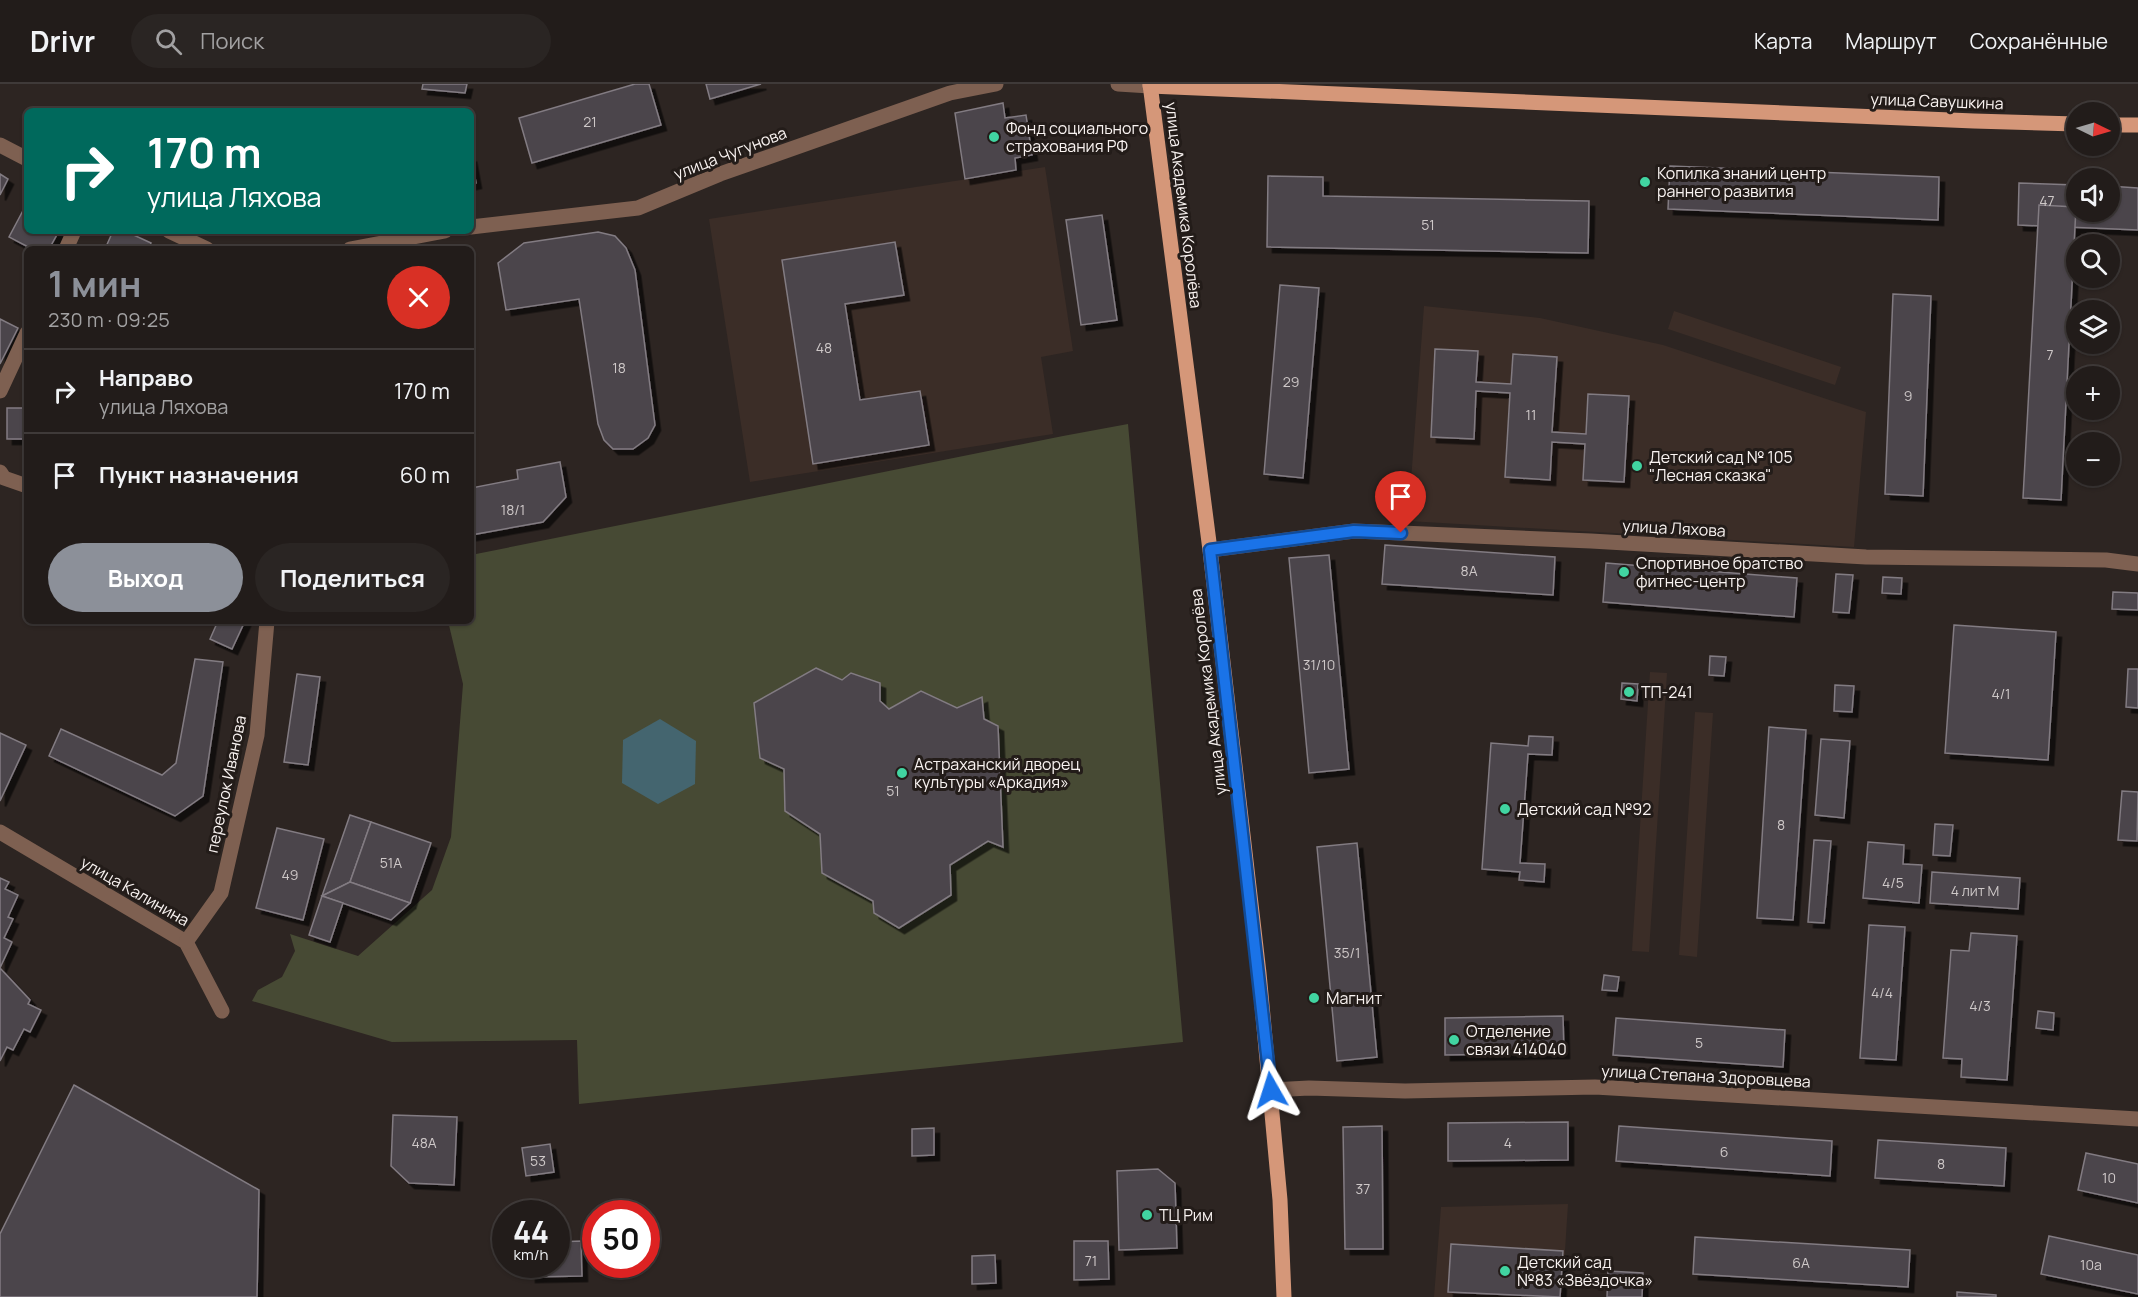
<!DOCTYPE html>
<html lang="ru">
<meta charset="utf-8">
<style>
:root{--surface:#221c1a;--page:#2a2523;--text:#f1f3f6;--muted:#a2a1a2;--line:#3f3a39;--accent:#8c9099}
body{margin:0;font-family:Manrope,sans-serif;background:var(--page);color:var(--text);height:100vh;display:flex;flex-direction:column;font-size:22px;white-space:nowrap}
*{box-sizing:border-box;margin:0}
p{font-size:20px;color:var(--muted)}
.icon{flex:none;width:33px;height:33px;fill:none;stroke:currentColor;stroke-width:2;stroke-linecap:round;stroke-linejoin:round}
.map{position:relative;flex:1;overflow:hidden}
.drawer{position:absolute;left:24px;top:162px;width:450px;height:378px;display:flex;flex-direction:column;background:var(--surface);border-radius:9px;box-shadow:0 2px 4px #0004,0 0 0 2px var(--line)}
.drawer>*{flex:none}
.banner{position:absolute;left:24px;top:24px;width:450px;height:126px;border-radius:9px;box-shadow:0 2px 4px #0004,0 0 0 2px var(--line);background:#00695c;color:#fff;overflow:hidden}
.needle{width:39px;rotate:95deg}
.fabs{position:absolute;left:2066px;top:18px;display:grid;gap:12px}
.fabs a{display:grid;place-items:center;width:54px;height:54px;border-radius:50%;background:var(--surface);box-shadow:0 2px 4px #0004,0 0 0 2px var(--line);font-size:30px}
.speed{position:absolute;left:492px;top:1116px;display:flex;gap:12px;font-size:30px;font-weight:700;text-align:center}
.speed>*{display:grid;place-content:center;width:78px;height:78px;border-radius:50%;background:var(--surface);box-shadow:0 2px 4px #0004,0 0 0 2px var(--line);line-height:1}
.speed small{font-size:15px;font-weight:400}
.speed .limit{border:9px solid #d22;background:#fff;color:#111}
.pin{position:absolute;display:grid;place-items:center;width:51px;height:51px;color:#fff;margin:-62px -26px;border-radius:50% 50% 50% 0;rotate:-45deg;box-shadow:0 0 6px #0007}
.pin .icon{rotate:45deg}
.me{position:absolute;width:66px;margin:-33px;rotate:354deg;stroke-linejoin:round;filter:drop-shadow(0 0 4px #0008)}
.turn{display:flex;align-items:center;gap:21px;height:126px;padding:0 24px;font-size:27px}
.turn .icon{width:78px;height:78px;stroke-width:2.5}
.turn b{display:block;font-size:42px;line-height:51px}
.round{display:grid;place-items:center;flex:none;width:63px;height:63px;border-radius:32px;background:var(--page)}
.headline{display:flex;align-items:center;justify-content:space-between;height:102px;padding:0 24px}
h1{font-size:36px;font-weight:700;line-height:45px;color:var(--accent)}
.action{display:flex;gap:12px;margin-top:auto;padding:12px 24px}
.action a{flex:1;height:69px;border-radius:36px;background:var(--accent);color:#fff;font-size:24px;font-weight:700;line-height:69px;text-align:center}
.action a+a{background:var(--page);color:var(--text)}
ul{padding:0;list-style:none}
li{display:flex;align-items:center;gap:18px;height:84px;padding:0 24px;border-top:2px solid var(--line)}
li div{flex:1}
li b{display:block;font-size:22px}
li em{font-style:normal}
header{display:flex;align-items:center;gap:36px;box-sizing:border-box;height:84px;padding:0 30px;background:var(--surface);border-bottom:2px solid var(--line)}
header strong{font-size:28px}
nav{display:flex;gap:33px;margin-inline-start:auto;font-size:21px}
.search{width:420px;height:54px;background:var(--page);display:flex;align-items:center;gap:15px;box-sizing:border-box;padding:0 21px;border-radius:33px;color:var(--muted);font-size:22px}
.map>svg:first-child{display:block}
.built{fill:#3b2d27}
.green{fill:#474a34}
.water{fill:#44656f}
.building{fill:#4b454b;stroke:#827b82;stroke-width:1.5;filter:url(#shadow)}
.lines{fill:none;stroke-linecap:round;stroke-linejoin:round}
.minor{stroke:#7e6051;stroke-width:15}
.major{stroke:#d59779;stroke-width:15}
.route-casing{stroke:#114b97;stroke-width:15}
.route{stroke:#1a73e8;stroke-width:10}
.poi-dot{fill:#41d4a1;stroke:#231c19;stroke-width:2}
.labels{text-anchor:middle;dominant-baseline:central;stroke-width:6;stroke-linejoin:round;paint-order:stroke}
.number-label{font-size:14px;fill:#cec8c8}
.street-label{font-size:16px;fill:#f9f3f1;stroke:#231c19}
.poi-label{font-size:16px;fill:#f9f3f1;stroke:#231c19;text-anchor:start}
</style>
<header>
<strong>Drivr</strong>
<div class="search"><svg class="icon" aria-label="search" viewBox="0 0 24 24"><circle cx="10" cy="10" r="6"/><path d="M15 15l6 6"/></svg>Поиск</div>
<nav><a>Карта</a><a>Маршрут</a><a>Сохранённые</a></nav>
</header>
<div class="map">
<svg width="2138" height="1213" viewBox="0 0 2138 1213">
<defs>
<filter id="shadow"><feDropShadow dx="5.5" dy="5.5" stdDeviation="0" flood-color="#0009"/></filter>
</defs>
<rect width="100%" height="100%" fill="#2d2522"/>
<g class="built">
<path d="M1045,83L1073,267L1041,273L1053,350L750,398L709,135Z"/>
<path d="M1424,222L1540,234L1663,261L1866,328L1854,463L1408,437Z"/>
<path d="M1674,227L1841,283L1835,301L1668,245Z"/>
<path d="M1650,588L1667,589L1649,868L1632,867Z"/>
<path d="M1695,628L1713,629L1697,873L1679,871Z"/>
<path d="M1568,1120L1562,1213H1434L1441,1123Z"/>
</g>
<path class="green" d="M1128,340L1183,958L579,1020L577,956L392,958L252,917L258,906L282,893L295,867L290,850L358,872L432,806L451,753L463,600L448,537H471V471L1063,352Z"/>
<path class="water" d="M660,635L696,657L695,700L658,720L622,699L623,656Z"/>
<g class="building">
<path d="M423,0H467L465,9L422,5Z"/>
<path d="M635,0H649L661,41L532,79L519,34Z"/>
<path d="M706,0H761L710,15Z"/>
<path d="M1003,19L1005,34L1026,31L1032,71L1015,74L1016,86L965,95L955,29Z"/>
<path d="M471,72L476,99L471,100Z"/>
<path d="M1670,82L1939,93L1938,136L1668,125Z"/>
<path d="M0,90L8,95L0,111Z"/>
<path d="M1268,92L1323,93V112L1589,117L1588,169L1267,163Z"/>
<path d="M2019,99L2076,101V128H2109V102L2138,104V146L2018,141Z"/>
<path d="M27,119V147H59L49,165H32L9,153Z"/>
<path d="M2039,121L2076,123L2061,416L2023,414Z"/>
<path d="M1102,131L1117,236L1081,241L1066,136Z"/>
<path d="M113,147H125L151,159L149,165H105Z"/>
<path d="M598,148L615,152L626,164L635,186L655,341L648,354L633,365H613L604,356L598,340L579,215L506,226L498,179L524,159Z"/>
<path d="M895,158L904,211L845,220L860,316L920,307L929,361L813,380L782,176Z"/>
<path d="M1280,201L1319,204L1303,394L1264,390Z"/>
<path d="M1893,210L1931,212L1923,412L1885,410Z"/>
<path d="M0,235L18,244L0,280Z"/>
<path d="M1435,265L1478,267L1476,298L1511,300L1513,270L1557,273L1552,348L1586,350L1588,310L1629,312L1624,398L1583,396L1585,360L1552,358L1550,396L1505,393L1510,309L1476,307L1474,355L1431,353Z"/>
<path d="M7,324H27V372H25L24,355H7Z"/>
<path d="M560,378L566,413L543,438L471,451V404L518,395L517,386Z"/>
<path d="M1385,461L1555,473L1553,511L1382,500Z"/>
<path d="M1329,471L1349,685L1309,689L1289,474Z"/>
<path d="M1606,479L1797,494L1794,533L1603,518Z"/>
<path d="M1836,490L1853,491L1849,529L1833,528Z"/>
<path d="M1883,493L1902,494L1901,510L1882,509Z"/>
<path d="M2113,508L2138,509V526L2112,525Z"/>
<path d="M218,537H245L232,565L210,555Z"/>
<path d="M1954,541L2056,548L2048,676L1945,669Z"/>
<path d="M1710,572L1726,573L1724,592L1709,591Z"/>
<path d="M195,575L223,578L203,712L175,732L49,672L61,645L162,691L176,679Z"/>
<path d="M816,584L842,596L851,589L880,599V617L889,625L921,607L957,624L982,613L984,635L998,642L1003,763L988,757L950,781L951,811L899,844L874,829L873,817L822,789L820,750L785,727L784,685L760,674L754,619Z"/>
<path d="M2128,585H2138V624L2126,623Z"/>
<path d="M297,590L320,593L308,681L284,678Z"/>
<path d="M1622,599L1638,600L1637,617L1621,615Z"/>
<path d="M1835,601L1854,602L1852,628L1834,627Z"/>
<path d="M1769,643L1806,646L1793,836L1757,834Z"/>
<path d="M0,649L26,661L0,717Z"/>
<path d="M1529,652L1553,653L1552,671L1528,670L1520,779L1545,780L1544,798L1519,796L1520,788L1482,785L1491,659L1528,662Z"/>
<path d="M1821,655L1850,657L1844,734L1815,731Z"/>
<path d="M2122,707L2138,708L2137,757L2118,756Z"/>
<path d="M350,731L371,738L350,798L322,812Z"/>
<path d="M371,738L431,759L410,819L350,798Z"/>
<path d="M1935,740L1953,741L1950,772L1933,771Z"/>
<path d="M277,744L324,755L303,836L256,824Z"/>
<path d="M1814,756L1831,757L1824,839L1808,838Z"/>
<path d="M1868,758L1904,761L1903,780L1922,781L1919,819L1863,814Z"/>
<path d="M1357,759L1377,973L1337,977L1317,763Z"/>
<path d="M1932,788L2020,794L2018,825L1930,819Z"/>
<path d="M0,794L9,798L5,805L18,811L8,833L13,835L4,854L12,858L0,884Z"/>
<path d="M350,798L410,819L391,836L322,812Z"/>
<path d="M322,812L343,819L330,858L309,851Z"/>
<path d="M1869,841L1905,843L1896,976L1860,974Z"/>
<path d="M1971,849L2017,852L2007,996L1961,993L1962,975L1943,974L1951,866L1969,867Z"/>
<path d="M0,884L30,916L28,920L41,926L30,948L24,945L13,966L7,963L0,977Z"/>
<path d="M1604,891L1619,893L1617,907L1602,906Z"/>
<path d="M2038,927L2054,929L2053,946L2036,944Z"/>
<path d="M1563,932L1564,969L1445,971V934Z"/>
<path d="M1616,934L1785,946L1783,983L1613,971Z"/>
<path d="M74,1001L259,1106L257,1213H0V1150Z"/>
<path d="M393,1031L457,1033L454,1101L409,1099L391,1082Z"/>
<path d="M1568,1038V1076L1448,1077V1039Z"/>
<path d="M1382,1042L1383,1165H1345L1343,1043Z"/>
<path d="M1619,1042L1832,1057L1830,1092L1616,1077Z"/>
<path d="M934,1044V1071L912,1072V1045Z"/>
<path d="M1878,1056L2006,1064L2004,1102L1875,1094Z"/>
<path d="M550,1060L554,1088L526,1092L522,1064Z"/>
<path d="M2086,1069L2138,1080V1119L2078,1106Z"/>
<path d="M1158,1085L1175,1099L1177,1164L1119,1166L1117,1087Z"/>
<path d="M2049,1152L2138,1171V1210L2041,1190Z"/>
<path d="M1695,1153L1910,1166L1908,1203L1693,1190Z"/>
<path d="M581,1157L582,1192L530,1193V1180H556V1158Z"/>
<path d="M1074,1157H1108L1109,1195L1074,1196Z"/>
<path d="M1451,1160L1563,1167L1560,1213L1448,1208Z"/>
<path d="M995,1171L996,1199L972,1200V1172Z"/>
<path d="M1608,1187L1643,1189L1642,1213H1607Z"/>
<path d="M1957,1208L1996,1211V1213H1957Z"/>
</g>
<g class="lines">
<g class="minor">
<path d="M1118,0L1150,2"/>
<path d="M0,61L27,75"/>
<path d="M471,143L638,124L720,90L950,9L996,0"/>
<path d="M169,147L207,165"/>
<path d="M66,165L74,147"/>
<path d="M350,165L445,147"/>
<path d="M0,307L27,249"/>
<path d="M0,388L4,394L27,402"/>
<path d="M1210,466L1354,447L1591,457L1866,473L2106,476L2138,480"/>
<path d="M0,748L186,858L222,927"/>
<path d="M186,858L221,809L257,651L267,537"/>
<path d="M1271,1006L1309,1004L1405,1007L1595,1003L2138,1035"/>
</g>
<g class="major">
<path d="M1150,0L1210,466L1259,889L1280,1116L1284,1213"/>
<path d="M1150,2L1974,37L2076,40"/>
<path d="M2109,41H2138"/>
</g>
</g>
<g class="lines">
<defs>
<path id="route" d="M1271,1006L1210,466L1354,447L1401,449"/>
</defs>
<use href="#route" class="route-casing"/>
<use href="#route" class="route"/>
</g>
<g class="poi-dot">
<circle cx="994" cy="53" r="6"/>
<circle cx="1645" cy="98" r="6"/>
<circle cx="1637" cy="382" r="6"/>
<circle cx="1624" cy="488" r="6"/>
<circle cx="1629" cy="608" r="6"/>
<circle cx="902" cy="689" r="6"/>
<circle cx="1505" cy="725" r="6"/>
<circle cx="1314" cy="914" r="6"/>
<circle cx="1454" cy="956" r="6"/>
<circle cx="1147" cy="1131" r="6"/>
<circle cx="1505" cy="1187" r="6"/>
</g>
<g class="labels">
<g class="number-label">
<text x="590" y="37">21</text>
<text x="2047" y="116">47</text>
<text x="1428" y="140">51</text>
<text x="824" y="263">48</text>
<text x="2050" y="270">7</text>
<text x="619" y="283">18</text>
<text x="1291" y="297">29</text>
<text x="1908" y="311">9</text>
<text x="1531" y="330">11</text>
<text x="513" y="425">18/1</text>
<text x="1469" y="486">8А</text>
<text x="1319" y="580">31/10</text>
<text x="2001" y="609">4/1</text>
<text x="893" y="706">51</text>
<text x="1781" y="740">8</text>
<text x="391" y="778">51А</text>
<text x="290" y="790">49</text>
<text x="1893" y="798">4/5</text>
<text x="1975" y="806">4 лит М</text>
<text x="1347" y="868">35/1</text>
<text x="1882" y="908">4/4</text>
<text x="1980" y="921">4/3</text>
<text x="1699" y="958">5</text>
<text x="424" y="1058">48А</text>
<text x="1508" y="1058">4</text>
<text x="1724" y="1067">6</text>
<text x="538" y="1076">53</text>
<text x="1941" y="1079">8</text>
<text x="2109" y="1093">10</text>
<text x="1363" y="1104">37</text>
<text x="1091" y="1176">71</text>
<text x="1801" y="1178">6А</text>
<text x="2091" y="1180">10а</text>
</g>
<g class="street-label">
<text transform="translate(1937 17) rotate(2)">улица Савушкина</text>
<text transform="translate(730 69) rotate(-21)">улица Чугунова</text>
<text transform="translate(1184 121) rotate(83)">улица Академика Королёва</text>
<text transform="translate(1674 444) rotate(3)">улица Ляхова</text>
<text transform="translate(1208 608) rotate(-97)">улица Академика Королёва</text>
<text transform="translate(226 700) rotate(-78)">переулок Иванова</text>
<text transform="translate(135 807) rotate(30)">улица Калинина</text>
<text transform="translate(1706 992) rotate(3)">улица Степана Здоровцева</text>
</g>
<g class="poi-label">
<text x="1006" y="44">Фонд социального<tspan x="1006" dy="18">страхования РФ</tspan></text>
<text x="1657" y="89">Копилка знаний центр<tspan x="1657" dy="18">раннего развития</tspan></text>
<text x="1649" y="373">Детский сад № 105<tspan x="1649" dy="18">"Лесная сказка"</tspan></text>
<text x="1636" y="479">Спортивное братство<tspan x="1636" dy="18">фитнес-центр</tspan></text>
<text x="1641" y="608">ТП-241</text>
<text x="914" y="680">Астраханский дворец<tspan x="914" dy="18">культуры «Аркадия»</tspan></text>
<text x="1517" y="725">Детский сад №92</text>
<text x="1326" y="914">Магнит</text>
<text x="1466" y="947">Отделение<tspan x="1466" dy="18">связи 414040</tspan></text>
<text x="1159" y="1131">ТЦ Рим</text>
<text x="1517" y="1178">Детский сад<tspan x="1517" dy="18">№83 «Звёздочка»</tspan></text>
</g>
</g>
</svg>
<div class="fabs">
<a><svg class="needle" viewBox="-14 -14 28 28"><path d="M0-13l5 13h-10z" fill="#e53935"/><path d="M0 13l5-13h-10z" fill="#a2a1a2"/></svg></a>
<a><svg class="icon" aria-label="sound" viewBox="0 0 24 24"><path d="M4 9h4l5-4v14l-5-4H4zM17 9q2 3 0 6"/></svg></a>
<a><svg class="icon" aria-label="search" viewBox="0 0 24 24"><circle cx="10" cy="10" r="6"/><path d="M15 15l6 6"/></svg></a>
<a><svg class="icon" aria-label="layers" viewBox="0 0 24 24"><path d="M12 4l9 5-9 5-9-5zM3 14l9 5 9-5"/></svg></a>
<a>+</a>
<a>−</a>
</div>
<div class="speed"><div>44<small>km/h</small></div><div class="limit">50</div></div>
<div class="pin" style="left:1401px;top:449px;background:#d93025"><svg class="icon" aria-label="arrive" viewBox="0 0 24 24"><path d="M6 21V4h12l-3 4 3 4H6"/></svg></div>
<svg class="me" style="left:1271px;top:1006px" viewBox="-20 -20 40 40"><path d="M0-17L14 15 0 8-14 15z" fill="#1a73e8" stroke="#fff" stroke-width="4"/></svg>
<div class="banner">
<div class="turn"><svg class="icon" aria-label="right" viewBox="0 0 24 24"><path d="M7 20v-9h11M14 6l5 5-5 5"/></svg><div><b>170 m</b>улица Ляхова</div></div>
</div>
<section class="drawer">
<div class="headline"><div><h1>1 мин</h1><p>230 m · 09:25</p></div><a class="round" style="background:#d93025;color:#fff"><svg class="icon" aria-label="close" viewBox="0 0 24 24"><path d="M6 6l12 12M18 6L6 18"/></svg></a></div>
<ul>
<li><svg class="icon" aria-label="right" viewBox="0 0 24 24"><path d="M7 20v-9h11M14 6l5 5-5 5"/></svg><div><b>Направо</b><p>улица Ляхова</p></div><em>170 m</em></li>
<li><svg class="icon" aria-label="arrive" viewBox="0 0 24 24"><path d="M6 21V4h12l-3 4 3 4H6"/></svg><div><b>Пункт назначения</b></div><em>60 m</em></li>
</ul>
<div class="action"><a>Выход</a><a>Поделиться</a></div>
</section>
</div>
